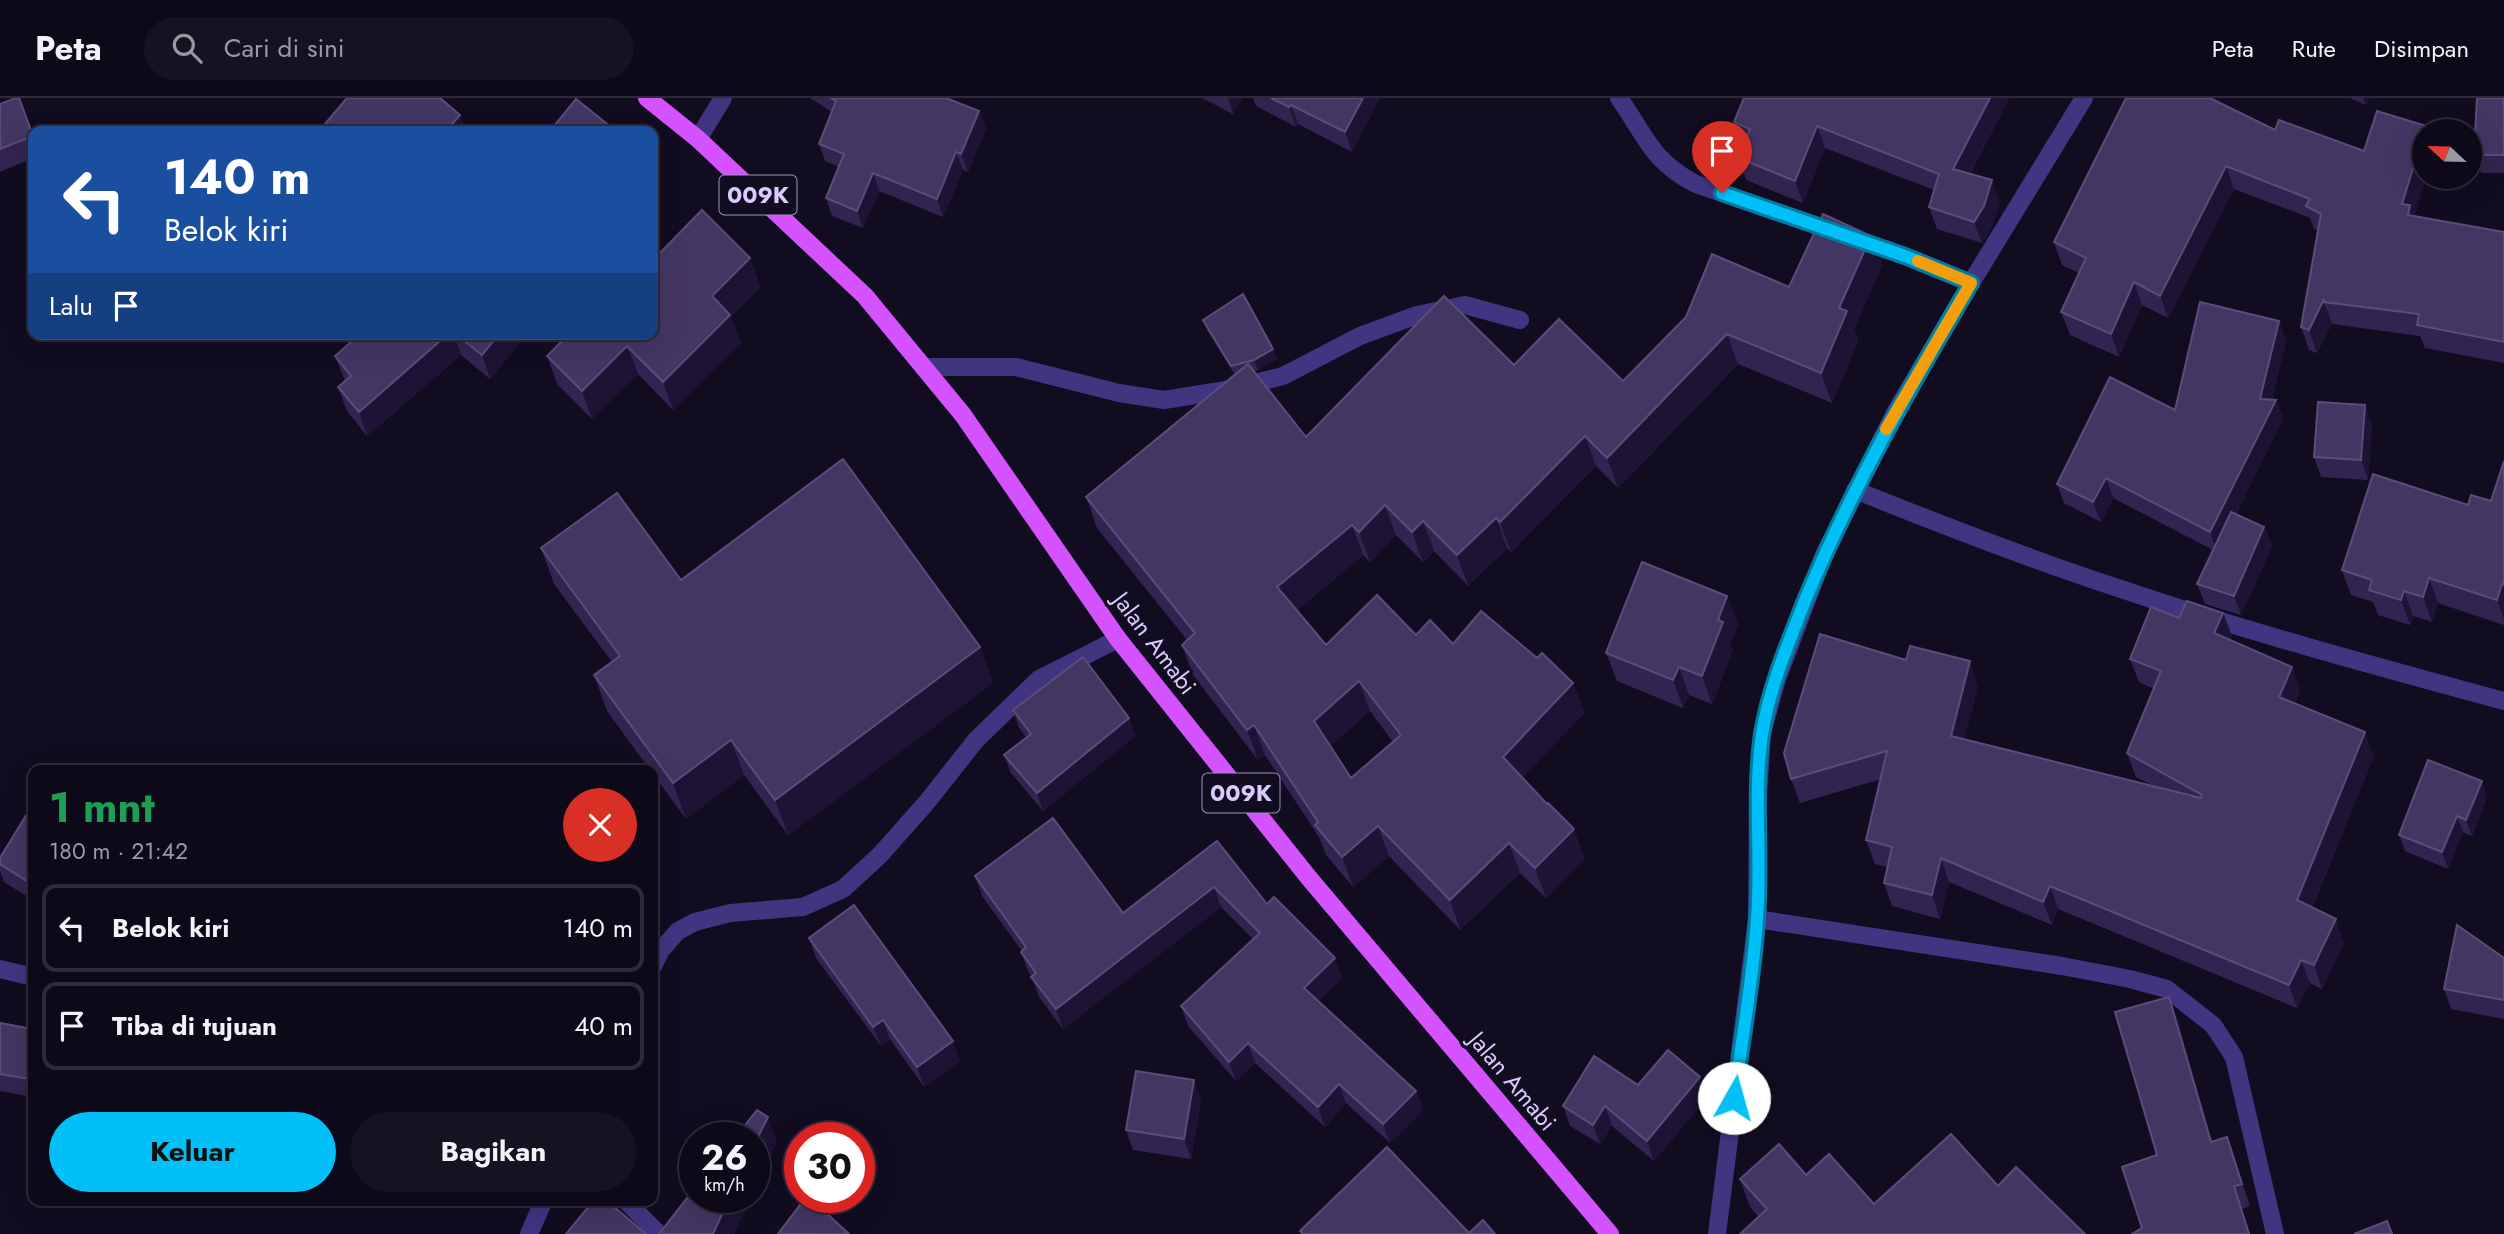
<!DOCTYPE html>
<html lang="id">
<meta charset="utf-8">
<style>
:root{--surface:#0e0919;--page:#171222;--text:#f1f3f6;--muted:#9b9aa2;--line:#2e2a38;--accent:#00c0f7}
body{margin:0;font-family:Jost,sans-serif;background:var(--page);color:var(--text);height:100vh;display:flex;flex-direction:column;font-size:26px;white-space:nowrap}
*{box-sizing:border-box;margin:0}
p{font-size:23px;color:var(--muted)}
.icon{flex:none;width:38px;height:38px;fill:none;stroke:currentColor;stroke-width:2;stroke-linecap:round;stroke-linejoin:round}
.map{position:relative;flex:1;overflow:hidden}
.drawer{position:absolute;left:28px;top:667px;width:630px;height:441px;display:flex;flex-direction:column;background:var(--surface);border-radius:14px;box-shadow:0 7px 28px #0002,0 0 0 2px var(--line)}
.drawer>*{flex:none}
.banner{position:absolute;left:28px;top:28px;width:630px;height:214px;border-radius:14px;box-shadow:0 7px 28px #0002,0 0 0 2px var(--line);background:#1a4fa0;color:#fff;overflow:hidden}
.needle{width:46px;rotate:292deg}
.controls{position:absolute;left:2412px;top:21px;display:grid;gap:14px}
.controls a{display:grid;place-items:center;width:70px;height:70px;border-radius:50%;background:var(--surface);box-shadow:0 7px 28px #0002,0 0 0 2px var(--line);font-size:35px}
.speed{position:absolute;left:679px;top:1024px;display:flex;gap:14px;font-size:35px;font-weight:700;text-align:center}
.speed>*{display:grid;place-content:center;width:91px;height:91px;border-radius:50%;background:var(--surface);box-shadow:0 7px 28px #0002,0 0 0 2px var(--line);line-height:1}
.speed small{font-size:18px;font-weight:400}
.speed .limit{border:10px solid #d22;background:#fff;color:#111}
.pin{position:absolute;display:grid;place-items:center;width:60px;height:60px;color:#fff;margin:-72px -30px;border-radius:50% 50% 50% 0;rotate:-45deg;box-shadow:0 0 7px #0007}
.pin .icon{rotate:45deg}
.me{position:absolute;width:77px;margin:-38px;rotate:7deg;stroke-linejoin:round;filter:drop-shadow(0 0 5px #0008)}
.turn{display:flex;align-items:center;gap:24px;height:147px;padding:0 21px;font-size:32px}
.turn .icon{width:91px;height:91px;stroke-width:2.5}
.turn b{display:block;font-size:49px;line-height:60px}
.then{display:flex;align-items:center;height:66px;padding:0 21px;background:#0003;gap:14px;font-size:26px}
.round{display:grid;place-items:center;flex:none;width:74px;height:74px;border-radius:37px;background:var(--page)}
.summary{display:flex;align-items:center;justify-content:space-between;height:119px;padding:0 21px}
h1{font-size:42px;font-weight:700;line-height:52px;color:#1e9e55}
.primary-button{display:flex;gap:14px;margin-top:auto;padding:14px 21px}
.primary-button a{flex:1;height:80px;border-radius:42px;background:var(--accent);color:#111;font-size:28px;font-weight:700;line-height:80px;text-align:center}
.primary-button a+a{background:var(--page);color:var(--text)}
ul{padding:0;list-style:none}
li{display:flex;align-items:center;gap:21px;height:88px;margin:0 14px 10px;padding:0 7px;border:4px solid var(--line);border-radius:14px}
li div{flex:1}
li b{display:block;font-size:26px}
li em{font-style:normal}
header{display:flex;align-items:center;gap:42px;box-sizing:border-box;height:98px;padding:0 35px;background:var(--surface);border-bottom:2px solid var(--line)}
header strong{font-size:33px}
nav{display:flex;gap:38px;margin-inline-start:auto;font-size:24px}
.search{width:490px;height:63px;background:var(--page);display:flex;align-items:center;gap:18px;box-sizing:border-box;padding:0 24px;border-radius:38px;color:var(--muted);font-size:26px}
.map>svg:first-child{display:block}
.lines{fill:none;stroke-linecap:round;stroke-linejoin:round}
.minor{stroke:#413582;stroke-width:18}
.major{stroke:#d453ff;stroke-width:18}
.wall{fill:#322450;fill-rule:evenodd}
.shaded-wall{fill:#1d1335}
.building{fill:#433663;stroke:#5b4d7b;stroke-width:2;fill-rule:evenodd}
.route-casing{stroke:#007da1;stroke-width:18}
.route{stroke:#00c0f7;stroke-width:12}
.slow{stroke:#f59e0b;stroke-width:12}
.labels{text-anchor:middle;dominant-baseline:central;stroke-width:7;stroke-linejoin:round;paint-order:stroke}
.shield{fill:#120c21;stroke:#9d92bc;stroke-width:2}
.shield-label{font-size:23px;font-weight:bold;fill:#d8ccff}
.street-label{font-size:24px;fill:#d8ccff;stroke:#120c21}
</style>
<header>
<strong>Peta</strong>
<div class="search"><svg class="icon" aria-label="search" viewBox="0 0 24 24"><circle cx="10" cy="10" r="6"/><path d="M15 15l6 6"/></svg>Cari di sini</div>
<nav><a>Peta</a><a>Rute</a><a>Disimpan</a></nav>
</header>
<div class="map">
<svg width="2504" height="1136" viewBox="0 0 2504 1136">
<rect width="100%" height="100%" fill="#120c21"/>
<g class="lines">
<g class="minor">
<path d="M1619,0C1646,38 1652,64 1696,86L1905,158L1971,185"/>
<path d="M698,41L723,0"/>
<path d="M923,269H1016L1119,295L1164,302L1226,292L1283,278L1360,238L1417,217L1465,207L1520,222"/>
<path d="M1855,392C1942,427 2029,461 2118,490C2245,533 2375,568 2504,603"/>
<path d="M1757,821L2062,868L2130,881L2167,891L2213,927L2234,959L2275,1136"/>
<path d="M653,868L661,852L678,833L695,824L730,815L803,809L843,791L880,757L927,704L976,642L1039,581L1118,541"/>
<path d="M0,871L33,879"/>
<path d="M625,1102L659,1136"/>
<path d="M529,1136L544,1102"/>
<path d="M1717,1136L1757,821L1758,699L1762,635L1777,581L1824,457L1895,315L1971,185L2084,0"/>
</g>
<path class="major" d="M647,0L698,41L865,198L963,317L1118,541L1309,780L1610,1136"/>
</g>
<g class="wall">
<path d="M810,0H946L979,13L986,31L968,74L963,72L943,119L879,93L863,130L832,118L826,100L839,69L825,63L819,46L832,14Z"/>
<path d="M1202,0H1242L1233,16Z"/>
<path d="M1253,0H1380L1352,54L1298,26L1296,29L1256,8Z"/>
<path d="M2009,0L1970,76L2000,104L1992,129L1982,145L1937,131L1929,109L1934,92L1825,50L1803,105L1746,82L1738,60L1744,47L1742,46L1734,24Z"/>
<path d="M2350,0H2369L2366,7Z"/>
<path d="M2504,0V75H2481L2474,57Z"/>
<path d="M0,6L33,36V60L0,74Z"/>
<path d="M2275,32L2426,79L2414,118L2504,134V265L2425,250L2420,238L2332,226V225L2317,255L2309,252L2301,229L2318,133L2314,131L2310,120L2234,91L2168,220L2142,207L2119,259L2070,237L2061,214L2079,175L2062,167L2054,144Z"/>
<path d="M1871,138L1882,168L1854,231L1858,243L1832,305L1738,266L1618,390L1596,368L1511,454L1507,450L1468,488L1434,453L1423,464L1396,437L1370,464L1363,457L1297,512L1326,547L1416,537L1453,546L1537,560L1573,585L1584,615L1522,680L1585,761L1546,800L1520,775L1460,832L1389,758L1353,789L1326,757L1319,739L1265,657L1258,662L1193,577L1182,547L1187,542L1097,430L1086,399L1235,277L1207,232L1203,222L1273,251L1277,261L1258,272L1254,273L1306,339L1514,267L1623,283L1789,189ZM1370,613L1393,644L1351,680L1330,648Z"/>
<path d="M750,160L760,189L731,218L741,245L673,312L638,276L592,321L557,286L547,258Z"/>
<path d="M2279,223L2286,243L2272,301L2276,302L2283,321L2236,416L2264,429L2272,448L2241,517L2205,506L2197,486L2213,452L2113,400L2101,424L2064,405L2057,386L2175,312Z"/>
<path d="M360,236H527L490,281L461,257L367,338L347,313L338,289L345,283L335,258Z"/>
<path d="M2372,327L2368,382L2321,379L2314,359Z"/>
<path d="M2504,363V527L2438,505L2432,524L2413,518L2410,527L2378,517L2373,504L2351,497L2342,472L2468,407L2491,403Z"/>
<path d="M541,450L980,549L993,585L788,737L744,677L686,721L653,676V672H650L607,613L594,577L612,564L554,486Z"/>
<path d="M1727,498L1738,527L1730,545L1733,552L1712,606L1689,597L1683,610L1617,583L1606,555Z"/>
<path d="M2223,515L2232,538L2230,542L2292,569L2300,592L2295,606L2374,658L2312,810L2344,845L2322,891L2310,885L2297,910L2058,811L2052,827L1949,784L1940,821L1892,808L1884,785L1887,769L1875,766L1866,742L1881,681L1800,705L1791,681L1978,587L1964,642L2152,687L2136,679L2127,655L2154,591L2139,584L2130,561L2179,520Z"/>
<path d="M1013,612L1129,620L1135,638L1043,713L1011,675L1004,657L1026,639L1019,630Z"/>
<path d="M2487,699L2472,738L2463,734L2448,771L2405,753L2399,737Z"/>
<path d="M33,706V802L4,784L0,773V760Z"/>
<path d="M1217,743L1267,806L1342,880L1318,903L1416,993L1423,1012L1390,1045L1346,1005L1325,1029L1255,965L1236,983L1188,928L1181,908L1253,841L1221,809L1063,931L1039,899L1032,879L1028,873L1021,854L1022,853L982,798L975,778L1123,815Z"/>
<path d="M809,840L960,963L924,989L890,941L881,948L816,860Z"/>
<path d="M2504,860V921L2451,911L2444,891Z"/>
<path d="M2169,899L2177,921L2212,1043L2227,1039L2235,1061L2250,1108L2242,1111L2250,1136H2132L2142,1130L2157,1057Z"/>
<path d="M0,925L33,931V1015L27,998L0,993Z"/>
<path d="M1700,979L1707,999L1654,1063L1612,1028L1600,1046L1570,1028L1563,1008L1638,987Z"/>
<path d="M1201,1002L1191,1061L1133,1052L1126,1032Z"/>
<path d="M1806,1077L1874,1106L1998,1088L2085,1136L1759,1119L1750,1109L1740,1081Z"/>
</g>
<g class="shaded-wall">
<path d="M1228,0H1242L1233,16Z"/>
<path d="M1363,0H1380L1352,54L1345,34Z"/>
<path d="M1990,0H2009L1961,92L1953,71Z"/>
<path d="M2363,0H2369L2366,7Z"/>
<path d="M1291,7L1298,26L1296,29L1289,9Z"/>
<path d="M979,13L986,31L968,74L961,56Z"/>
<path d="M460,17L466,33H446Z"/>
<path d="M1817,28L1825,50L1803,105L1795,83Z"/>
<path d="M2424,36V79H2426L2414,118L2417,139L2402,106Z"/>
<path d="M956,54L963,72L943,119L937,101Z"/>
<path d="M2226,68L2234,91L2168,220L2160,198Z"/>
<path d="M873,75L879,93L863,130L857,113Z"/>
<path d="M1992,82L2000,104L1992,129L1982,145L1974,124Z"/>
<path d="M1871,138L1882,168L1854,231L1858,243L1832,305L1821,275L1839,210Z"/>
<path d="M750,160L760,189L731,218L741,245L673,312L663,284L712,198Z"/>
<path d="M2134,184L2142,207L2119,259L2111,236Z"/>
<path d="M2324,201V204L2332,225L2317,255L2309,232Z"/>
<path d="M2279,223L2286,243L2267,320L2276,302L2283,321L2217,454L2210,434L2260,301Z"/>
<path d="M448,236H454L461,257L367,338L359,314Z"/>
<path d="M499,236H527L490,281L482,257Z"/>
<path d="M1727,236L1738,266L1618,390L1607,360Z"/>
<path d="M627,248L638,276L592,321L582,293Z"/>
<path d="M1273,251L1277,261L1258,272L1254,262Z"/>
<path d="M2365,307L2372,327L2368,382L2361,362Z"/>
<path d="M1585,338L1596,368L1511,454L1500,424Z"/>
<path d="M2106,380L2113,400L2101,424L2093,404Z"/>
<path d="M1385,407L1396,437L1370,464L1359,434Z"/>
<path d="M1496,420L1507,450L1468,488L1457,457Z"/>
<path d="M1423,423L1434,453L1423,464L1412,434Z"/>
<path d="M1352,427L1363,457L1288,519L1277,489Z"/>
<path d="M2264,429L2272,448L2241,517L2234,498Z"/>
<path d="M2429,480L2438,505L2432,524L2423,499Z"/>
<path d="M2502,486L2504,491V522L2497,502Z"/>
<path d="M2404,493L2413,518L2410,527L2401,502Z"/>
<path d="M1727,498L1738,527L1730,545L1733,552L1712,606L1702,578L1718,522Z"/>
<path d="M2223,515L2232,538L2223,559L2214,535Z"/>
<path d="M980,549L993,585L788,737L775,702Z"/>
<path d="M1970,563L1978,587L1959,662L1951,638Z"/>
<path d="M1679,569L1689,597L1683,610L1673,582Z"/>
<path d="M2292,569L2300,592L2288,623L2279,599Z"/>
<path d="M1359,583L1370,613L1325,653L1314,623Z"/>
<path d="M1573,585L1584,615L1514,689L1503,659Z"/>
<path d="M1129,620L1135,638L1043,713L1037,695Z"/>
<path d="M1254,627L1265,657L1258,662L1247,632Z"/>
<path d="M2365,634L2374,658L2305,826L2297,802Z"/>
<path d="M731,642L744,677L686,721L673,685Z"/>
<path d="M2482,683L2487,699L2472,738L2466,722Z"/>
<path d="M2457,718L2463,734L2448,771L2442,754Z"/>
<path d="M1378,728L1389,758L1353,789L1342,759Z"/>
<path d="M1574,731L1585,761L1546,800L1535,770Z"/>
<path d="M1509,745L1520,775L1460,832L1450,802Z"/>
<path d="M1941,760L1949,784L1940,821L1932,797Z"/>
<path d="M2050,788L2058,811L2052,827L2043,804Z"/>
<path d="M1214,789L1221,809L1063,931L1056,911Z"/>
<path d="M2336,821L2344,845L2322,891L2314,867Z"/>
<path d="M1335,860L1342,880L1311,910L1304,890Z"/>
<path d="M2301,862L2310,885L2297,910L2289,887Z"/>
<path d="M2169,899L2177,921L2219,1067L2211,1044Z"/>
<path d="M883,922L890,941L881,948L873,929Z"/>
<path d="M953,943L960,963L924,989L917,969Z"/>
<path d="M1248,945L1255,965L1236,983L1229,964Z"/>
<path d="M1700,979L1707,999L1654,1063L1647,1043Z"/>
<path d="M1194,982L1201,1002L1191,1061L1184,1041Z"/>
<path d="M1339,986L1346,1005L1325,1029L1318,1009Z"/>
<path d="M1416,993L1423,1012L1390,1045L1383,1026Z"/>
<path d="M1605,1008L1612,1028L1600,1046L1593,1027Z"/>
<path d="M768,1019L777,1044L754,1093V1047Z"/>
<path d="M2227,1039L2235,1061L2250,1108L2242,1086Z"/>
<path d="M730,1099H752L734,1136H713Z"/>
</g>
<g class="building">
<path d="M16,0H19L33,38L0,51V6Z"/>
<path d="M347,0H440L460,17L446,33H319Z"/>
<path d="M831,0H946L979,13L961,56L956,54L937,101L873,75L857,113L826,100L844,56L819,46L836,3Z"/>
<path d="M1271,0H1363L1345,34L1291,7L1289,9Z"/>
<path d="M1744,0H1990L1953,71L1992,82L1984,108L1974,124L1929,109L1939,76L1817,28L1795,83L1738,60L1750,31L1734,24Z"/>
<path d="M2126,0H2210L2275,32L2279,22L2364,53L2377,13L2426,28L2402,106L2410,107L2408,117L2504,134V244L2417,227L2419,216L2324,204V201L2309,232L2301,229L2321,116L2306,108L2310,101L2226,68L2160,198L2134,184L2111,236L2061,214L2086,160L2054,144Z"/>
<path d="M2477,0H2504V57H2474Z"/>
<path d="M576,1L616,33H550Z"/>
<path d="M702,112L750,160L712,198L730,217L663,284L627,248L582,293L547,258L569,236H653V162Z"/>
<path d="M1823,116L1871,138L1839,210L1847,213L1821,275L1727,236L1607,360L1585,338L1500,424L1496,420L1457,457L1423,423L1412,434L1385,407L1359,434L1352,427L1277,489L1326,547L1377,497L1416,537L1430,522L1453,546L1481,513L1537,560L1542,555L1573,585L1503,659L1547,706L1548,705L1574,731L1535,770L1509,745L1450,802L1378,728L1342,759L1315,727L1318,724L1254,627L1247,632L1182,547L1195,535L1086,399L1248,266L1306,339L1444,198L1514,267L1559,221L1623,283L1686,219L1712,156L1789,189ZM1359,583L1401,637L1351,680L1314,623Z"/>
<path d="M1243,196L1273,251L1254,262L1231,268L1203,222Z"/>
<path d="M2200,204L2279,223L2260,301L2276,302L2210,434L2106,380L2093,404L2057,386L2110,279L2175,312Z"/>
<path d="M360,236H448L359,314L338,289L351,278L335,258Z"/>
<path d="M456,236H499L482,257Z"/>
<path d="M2318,304L2365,307L2361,362L2314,359Z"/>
<path d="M843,361L980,549L775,702L731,642L673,685L594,577L620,558L541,450L617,395L681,482Z"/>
<path d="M2504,363V486H2502L2497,502L2429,480L2423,499L2404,493L2401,502L2369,492L2372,482L2342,472L2373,376L2468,407L2471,397L2491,403Z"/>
<path d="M2231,414L2264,429L2234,498L2197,486Z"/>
<path d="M1642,464L1727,498L1718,522L1723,524L1702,578L1679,569L1673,582L1606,555Z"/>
<path d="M2187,503L2223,515L2214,535L2292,569L2279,599L2365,634L2297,802L2336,821L2314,867L2301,862L2289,887L2050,788L2043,804L1941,760L1932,797L1884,785L1892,749L1866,742L1887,653L1791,681L1784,655L1820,536L1906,562L1910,548L1970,563L1951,638L2201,700L2202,697L2127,655L2161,573L2130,561L2151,509L2179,520Z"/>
<path d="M1083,559L1129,620L1037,695L1004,657L1031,636L1013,612Z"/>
<path d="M2428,662L2482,683L2466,722L2457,718L2442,754L2399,737Z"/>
<path d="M33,706V787L0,766V760Z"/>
<path d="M1053,720L1123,815L1217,743L1267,806L1274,799L1335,860L1304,890L1416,993L1383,1026L1339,986L1318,1009L1248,945L1229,964L1181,908L1260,835L1214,789L1056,911L1031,879L1036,875L1021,854L1026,849L975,778Z"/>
<path d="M854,807L953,943L917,969L883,922L873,929L809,840Z"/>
<path d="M2457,827L2504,860V902L2444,891Z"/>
<path d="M2169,899L2211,1044L2227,1039L2242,1086L2234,1088L2249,1136H2132L2142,1130L2122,1069L2157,1057L2115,914Z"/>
<path d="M0,925L33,931V999L27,998L30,981L0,976Z"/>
<path d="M1668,952L1700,979L1647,1043L1605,1008L1593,1027L1563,1008L1594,958L1638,987Z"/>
<path d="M1136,973L1194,982L1184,1041L1126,1032Z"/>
<path d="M757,1012L768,1019L754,1047V1040H735Z"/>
<path d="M1951,1036L1998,1088L2016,1069L2085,1136H1740L1767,1111L1740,1081L1779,1046L1806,1077L1829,1056L1874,1106Z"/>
<path d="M1387,1049L1469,1135L1483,1122L1495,1136H1303L1300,1133Z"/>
<path d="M695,1090V1099H730L713,1136H659Z"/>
<path d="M806,1099H809L849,1136H778Z"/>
<path d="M594,1102H606L646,1136H566Z"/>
<path d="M2387,1123L2392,1136H2354Z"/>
</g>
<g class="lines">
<defs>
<path id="route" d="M1722,95L1905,158L1971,185C1910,289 1850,393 1804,505C1788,546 1769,591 1762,636C1753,697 1762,760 1757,821C1753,881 1742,941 1734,1000"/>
</defs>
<use href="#route" class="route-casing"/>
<use href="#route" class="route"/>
<path class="slow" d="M1886,331L1971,185L1918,163"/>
</g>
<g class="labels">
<g class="shield">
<rect x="719.5" y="77.5" width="77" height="39" rx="5"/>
<rect x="1202.5" y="675.5" width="77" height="39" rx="5"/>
</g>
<g class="shield-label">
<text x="758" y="97">009K</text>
<text x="1241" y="695">009K</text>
</g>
<g class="street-label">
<text transform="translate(1155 545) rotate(53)">Jalan Amabi</text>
<text transform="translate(1513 983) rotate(50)">Jalan Amabi</text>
</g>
</g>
</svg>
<div class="controls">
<a><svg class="needle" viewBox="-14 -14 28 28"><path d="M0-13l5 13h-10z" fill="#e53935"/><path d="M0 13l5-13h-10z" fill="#9b9aa2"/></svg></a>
</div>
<div class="speed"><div>26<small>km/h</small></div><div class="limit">30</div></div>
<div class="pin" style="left:1722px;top:95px;background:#d93025"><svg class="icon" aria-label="arrive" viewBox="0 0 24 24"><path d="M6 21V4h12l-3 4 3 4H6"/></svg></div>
<svg class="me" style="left:1734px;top:1000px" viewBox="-20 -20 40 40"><circle r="19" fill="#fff"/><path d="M0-13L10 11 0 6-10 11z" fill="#00c0f7"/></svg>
<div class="banner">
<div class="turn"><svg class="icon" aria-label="left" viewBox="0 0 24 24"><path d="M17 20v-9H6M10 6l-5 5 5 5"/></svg><div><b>140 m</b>Belok kiri</div></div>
<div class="then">Lalu<svg class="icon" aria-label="arrive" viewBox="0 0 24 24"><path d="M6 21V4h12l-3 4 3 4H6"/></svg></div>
</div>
<section class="drawer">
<div class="summary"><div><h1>1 mnt</h1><p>180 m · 21:42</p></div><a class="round" style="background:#d93025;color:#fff"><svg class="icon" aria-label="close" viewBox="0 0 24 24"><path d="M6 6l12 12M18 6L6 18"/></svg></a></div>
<ul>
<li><svg class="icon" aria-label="left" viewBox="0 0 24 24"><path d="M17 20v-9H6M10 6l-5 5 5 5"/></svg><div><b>Belok kiri</b></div><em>140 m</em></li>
<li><svg class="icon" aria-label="arrive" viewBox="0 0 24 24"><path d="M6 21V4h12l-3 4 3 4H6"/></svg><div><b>Tiba di tujuan</b></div><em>40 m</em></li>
</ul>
<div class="primary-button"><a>Keluar</a><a>Bagikan</a></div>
</section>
</div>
